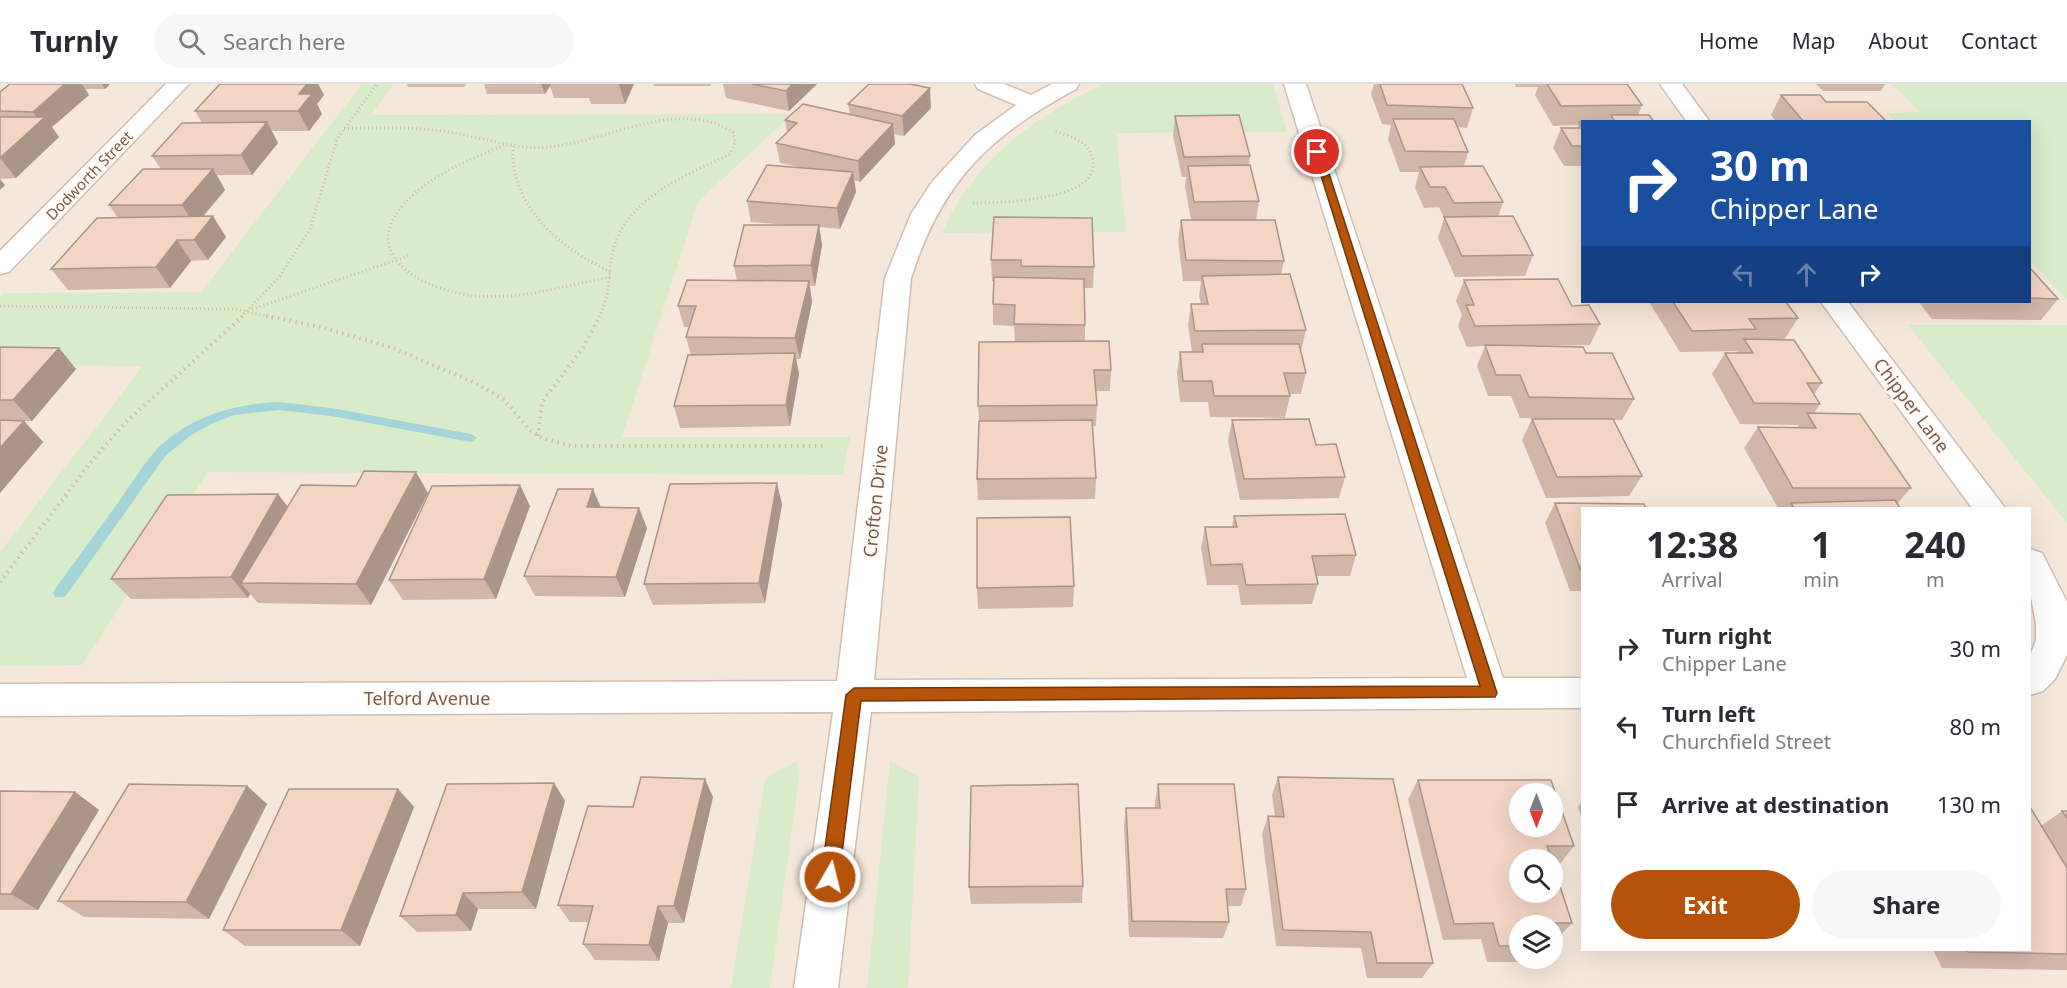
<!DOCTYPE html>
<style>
:root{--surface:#fff;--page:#f7f7f7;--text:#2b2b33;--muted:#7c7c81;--line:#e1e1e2;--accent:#b45309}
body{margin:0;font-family:"Noto Sans",sans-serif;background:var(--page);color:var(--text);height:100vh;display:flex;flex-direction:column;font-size:22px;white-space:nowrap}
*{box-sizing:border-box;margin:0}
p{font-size:20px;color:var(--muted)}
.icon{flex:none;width:33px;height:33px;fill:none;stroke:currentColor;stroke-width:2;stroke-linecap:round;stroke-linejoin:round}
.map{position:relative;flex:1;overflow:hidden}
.drawer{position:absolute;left:1581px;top:423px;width:450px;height:444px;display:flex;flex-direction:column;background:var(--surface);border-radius:0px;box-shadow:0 6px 24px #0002}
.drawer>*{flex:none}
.hud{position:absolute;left:1581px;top:36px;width:450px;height:183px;border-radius:0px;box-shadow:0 6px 24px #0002;background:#1a4fa0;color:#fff;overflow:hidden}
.needle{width:39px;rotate:180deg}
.buttons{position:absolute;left:1509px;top:699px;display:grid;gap:12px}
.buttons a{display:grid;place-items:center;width:54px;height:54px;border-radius:50%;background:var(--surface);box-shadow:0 6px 24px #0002;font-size:30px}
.pin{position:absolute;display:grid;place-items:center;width:51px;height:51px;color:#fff;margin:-26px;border:3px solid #fff;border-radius:50%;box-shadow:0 2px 6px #0007}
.me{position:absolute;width:66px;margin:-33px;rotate:8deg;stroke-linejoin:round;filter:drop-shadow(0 0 4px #0008)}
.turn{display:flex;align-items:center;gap:21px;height:126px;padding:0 30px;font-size:27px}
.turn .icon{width:78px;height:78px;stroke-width:2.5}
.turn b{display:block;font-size:42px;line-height:51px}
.lanes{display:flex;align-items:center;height:57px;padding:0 30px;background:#0003;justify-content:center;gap:30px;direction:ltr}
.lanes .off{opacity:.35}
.eta{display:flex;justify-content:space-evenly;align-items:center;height:102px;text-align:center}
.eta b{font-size:36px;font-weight:700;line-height:42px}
.button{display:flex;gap:12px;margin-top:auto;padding:12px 30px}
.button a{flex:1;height:69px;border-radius:36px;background:var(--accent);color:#fff;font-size:24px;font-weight:700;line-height:69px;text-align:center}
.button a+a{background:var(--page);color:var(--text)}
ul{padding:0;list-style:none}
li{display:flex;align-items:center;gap:18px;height:78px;padding:0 30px}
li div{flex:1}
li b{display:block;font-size:22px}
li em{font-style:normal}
header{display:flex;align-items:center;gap:36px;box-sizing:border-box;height:84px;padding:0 30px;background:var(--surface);border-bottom:2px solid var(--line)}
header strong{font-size:28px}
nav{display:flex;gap:33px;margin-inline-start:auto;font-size:21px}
.search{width:420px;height:54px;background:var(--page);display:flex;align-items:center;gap:15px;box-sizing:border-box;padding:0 21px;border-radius:33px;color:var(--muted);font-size:22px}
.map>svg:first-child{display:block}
.residential{fill:#f5e8da;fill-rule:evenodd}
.green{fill:#d8ecc9}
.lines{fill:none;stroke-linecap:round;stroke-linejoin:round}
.stream{fill:#a5d3da;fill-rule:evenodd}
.street-casing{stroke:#d1beb0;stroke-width:3}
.path-far1{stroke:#d9b8a5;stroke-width:3;stroke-dasharray:1 3;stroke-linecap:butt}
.path{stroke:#d9b8a5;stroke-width:4;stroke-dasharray:1.5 4.5;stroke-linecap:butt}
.street{fill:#fff;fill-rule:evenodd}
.wall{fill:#d1b7a8;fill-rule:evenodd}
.shaded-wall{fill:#aa9588}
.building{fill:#f3d5c3;stroke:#aa9588;stroke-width:1.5;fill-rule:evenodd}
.route{fill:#b45309;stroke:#753606;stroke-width:1.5}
.labels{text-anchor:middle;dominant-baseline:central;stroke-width:5;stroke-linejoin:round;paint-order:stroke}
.far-street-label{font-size:15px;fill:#7a5c4d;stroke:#fffaf3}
.street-label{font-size:18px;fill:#7a5c4d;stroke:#fffaf3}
</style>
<header>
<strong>Turnly</strong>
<div class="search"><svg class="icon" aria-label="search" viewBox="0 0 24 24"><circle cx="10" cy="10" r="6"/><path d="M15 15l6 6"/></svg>Search here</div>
<nav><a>Home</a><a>Map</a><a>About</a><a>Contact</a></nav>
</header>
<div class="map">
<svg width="2067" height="904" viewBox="0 0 2067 904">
<rect width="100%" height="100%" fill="#fdf6ec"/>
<path class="residential" d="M0,0H2067V904H0ZM1582,38H2030V218H1582ZM1582,424H2030V866H1582ZM1520,710H1552V742H1520ZM1520,776H1552V808H1520ZM1520,842H1552V874H1520Z"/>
<g class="green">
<path d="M362,0H393L371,31L792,30L698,118L622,353H850L843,391L208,388L82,581L0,582V468L143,282L0,281V213L4,209L201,208Z"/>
<path d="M1103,0H1273L1287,48L1116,49L1126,148L942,149C973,77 1034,33 1103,0Z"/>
<path d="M1892,0H2067V216L2030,177V38L1895,37L1887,29L1920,28Z"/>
<path d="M1908,241H2067V439Z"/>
<path d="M797,677L800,687L770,904H731L765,694Z"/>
<path d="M890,677L919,693L908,904H867Z"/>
</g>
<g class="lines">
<path class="stream" d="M279,318L331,324L471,350L477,354L471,358L331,332L279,326L234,331L213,339L190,352L166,371L65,513H55L53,509L55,505C77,475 98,446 120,416C132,399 144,379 158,364C191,332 234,320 279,318Z"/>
<defs>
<g id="street">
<path d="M166,0H189L9,188L0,190V167Z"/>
<path d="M975,0H1004L1031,11L1052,0H1079L1076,5C988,53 942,97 911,194L874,596L1467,594L1284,0H1306L1503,594H1582V624L871,628L838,904H794L833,628L0,632V600L837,597L885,194L911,130L932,98L975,51L1016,21L978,5Z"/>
<path d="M1660,0H1682L1710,38H1687Z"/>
<path d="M1821,218H1848L2005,424H1972Z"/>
<path d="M2030,465L2042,469L2067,518V571L2055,595L2043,607L2030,611V572L2036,556V540L2030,508Z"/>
</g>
</defs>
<use href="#street" class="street-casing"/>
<g class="path-far1">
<path d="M344,45C379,43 414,43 449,48C481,53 514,66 548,63C608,58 676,13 733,48L735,59L730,70C686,92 627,113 613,166C607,190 612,208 599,233"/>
<path d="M504,61C469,76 428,92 403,121C356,175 431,208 476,212C522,216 567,201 611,193"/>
<path d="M513,62C509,122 561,165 611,188"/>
<path d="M973,119C999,119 1101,117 1093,76C1090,57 1069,52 1054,47"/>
<path d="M0,222L233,225L273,233"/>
<path d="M252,225L408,172"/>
<path d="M241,233L280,192L310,145L337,55L377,0"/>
</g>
<g class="path">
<path d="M266,232L321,243L393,264L475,299L503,315L531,347L542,354L571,362H826"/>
<path d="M538,352L542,318L582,265L600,232"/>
<path d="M0,498L91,378L126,338L243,232"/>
</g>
<use href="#street" class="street"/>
</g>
<g class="wall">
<path d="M10,0H110L105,5H85L89,11L52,43L59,53L16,94L0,95V8Z"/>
<path d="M220,0H318L324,11L317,20L322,30L309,47H272L278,59L252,91H217L225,106L203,132L226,153L208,176L191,177L170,204L68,206L51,185L118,134L109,121L161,85L152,72L202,39L195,27Z"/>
<path d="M407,0H467L464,3H408Z"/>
<path d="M484,0H634L625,20H591L589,14H554L550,2L545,10H487Z"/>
<path d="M653,0H711V2H654Z"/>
<path d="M723,0H817L789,27L726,14Z"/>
<path d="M1374,0H1462L1473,24L1467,44L1458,43L1468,68L1464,82L1503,118L1498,133L1533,171L1525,192L1455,193L1438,154L1444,134L1439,123L1424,124L1415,104L1419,88H1400L1388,55L1391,41L1382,40L1371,10Z"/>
<path d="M1515,0H1627L1642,21L1638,31L1654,38H1582V82H1564L1553,64L1561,44H1577L1578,41L1553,42L1535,11L1538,3H1516Z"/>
<path d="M1816,0H1885L1881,7H1823Z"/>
<path d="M1781,11L1826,18L1886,37L1902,38H1776L1771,31Z"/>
<path d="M848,20L931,24L904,52L894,50L895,60L860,98L854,96L856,108L840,145L819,143L822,161L815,202H810L812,218L800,275H796L799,290L790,342L680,344L674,322L691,271L686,253L689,243H684L678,222L737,197L734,182L789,141L751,138L747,117L799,83L780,79L776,59L787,48L785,36L850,30Z"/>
<path d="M1175,32L1250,72L1249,81L1259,117L1256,136L1284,177L1281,190L1306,246L1301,267L1306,289L1301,310H1289L1290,312L1285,334L1210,333L1208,318H1180L1177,289L1180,268H1192L1188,241L1191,220H1201L1199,212L1201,197H1183L1178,156L1181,136H1191L1185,102L1186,93H1182L1173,52Z"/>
<path d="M994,133L1094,183L1093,204H1084L1085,241V257L1111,286L1110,307H1096L1097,321L1096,342H1093L1096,394L1095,415L978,416L977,395L979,337L978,322L1015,258L1014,242L993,241V220L994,197H992L991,176Z"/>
<path d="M2030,184L2058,215L2041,236L1932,235L1919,218H2030Z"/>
<path d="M1464,196L1572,222L1600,240L1590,261L1535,262L1586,269L1634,315L1622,336H1613L1642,392L1629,412L1546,414L1522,356L1532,335H1559L1520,334L1511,312H1488L1477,282L1485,262L1467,263L1458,242L1462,231L1456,217Z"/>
<path d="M1649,218H1786L1798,234L1785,255H1768L1822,299L1814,310L1820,320L1814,329L1911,404L1897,420L1900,424H1778L1744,364L1758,343H1797L1799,341L1740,340L1712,290L1725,269H1736L1737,267L1680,268Z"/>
<path d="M0,263L59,264L76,285L32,337H24L43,358L0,409Z"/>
<path d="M1232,336L1316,361L1345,393L1339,414L1240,416L1228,357Z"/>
<path d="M428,409L371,521L258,519L250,510L248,514L131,515L111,495L287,423Z"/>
<path d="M1555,419L1582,424V507H1570L1545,439Z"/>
<path d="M782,420L765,519L653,521L644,500Z"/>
<path d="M530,422L496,515L403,516L389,496Z"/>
<path d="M601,423L647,444L625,513L535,512L524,492Z"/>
<path d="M1234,432L1356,471L1350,492H1316L1318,500L1312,520L1241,521L1238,501H1207L1201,464L1205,443H1232Z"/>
<path d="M1074,502L1073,523L978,525L977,504Z"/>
<path d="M1278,693L1433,879L1422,894H1367L1361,864L1276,862L1262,750L1268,732H1275L1272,711Z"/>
<path d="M1418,696L1574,762L1560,780H1553L1572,839L1557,855H1552V842H1520V874H1526L1523,878H1487L1481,855L1443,856L1408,715ZM1520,776H1552V808Z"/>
<path d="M554,699L565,717L536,825H478L471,847L417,848L400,832Z"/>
<path d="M1158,700L1246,805L1241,822H1227L1229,838L1223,854L1129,853L1124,742L1126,724H1155V718Z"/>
<path d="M247,702L267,720L209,835L84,833L58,817Z"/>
<path d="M398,705L414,723L360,862H245L223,846Z"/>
<path d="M0,707L75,708L99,726L38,826H0Z"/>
<path d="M713,713L684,839H668L659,877L595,876L583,860L588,838H570L558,821L633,723Z"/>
<path d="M1582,717V735L1578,723Z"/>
<path d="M2062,727H2067V886L1942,884L1933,866H2030L2041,742Z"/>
<path d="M1083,802L1082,819L971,820L969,803Z"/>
</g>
<g class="shaded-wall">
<path d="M65,0H82L89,11L52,43L59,53L16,94L0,74L40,38L33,28Z"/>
<path d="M102,0H110L105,5Z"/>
<path d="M307,0H318L324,11L317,20L322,30L309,47L298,27L299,10Z"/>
<path d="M541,0H550V2L545,10Z"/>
<path d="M619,0H634L625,20Z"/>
<path d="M793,0H817L789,27L786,7Z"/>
<path d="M930,4L931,24L904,52L902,32Z"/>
<path d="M267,38L278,59L252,91L241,71Z"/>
<path d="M893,40L895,60L860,98L858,77Z"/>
<path d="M213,85L225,106L195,142L182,121Z"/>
<path d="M853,88L856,108L840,145L837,124Z"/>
<path d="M0,95L5,101L0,106Z"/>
<path d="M213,132L226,153L208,176L194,156Z"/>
<path d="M819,141L822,161L815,202L811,181Z"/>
<path d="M177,156L191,177L170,204L156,183Z"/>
<path d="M809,197L812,218L800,275L795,254Z"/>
<path d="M59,264L76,285L32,337L13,316Z"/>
<path d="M795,269L799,290L790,342L786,321Z"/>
<path d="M24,337L43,358L0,409V364Z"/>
<path d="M416,388L428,409L371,521L356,500Z"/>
<path d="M777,399L782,420L765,519L759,499Z"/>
<path d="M520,401L530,422L496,515L484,495Z"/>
<path d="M593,405L602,426L587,423Z"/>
<path d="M278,410L294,431L241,499L250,510L248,514L231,493Z"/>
<path d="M639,424L647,444L625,513L616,493Z"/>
<path d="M705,695L713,713L684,839L674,822Z"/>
<path d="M554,699L565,717L536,825L522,808Z"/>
<path d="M247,702L267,720L209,835L186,818Z"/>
<path d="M398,705L414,723L360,862L341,846Z"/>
<path d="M75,708L99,726L38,826L11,810Z"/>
<path d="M463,809L478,825L471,847L456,831Z"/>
<path d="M658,822L668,839L659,877L649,861Z"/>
</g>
<g class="building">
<path d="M10,0H65L33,28L0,27V8Z"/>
<path d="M220,0H307L299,10H312L298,27H195Z"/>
<path d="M752,0H793L786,7Z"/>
<path d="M869,0H910L930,4L902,32L848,20Z"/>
<path d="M1380,0H1462L1473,24L1387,21Z"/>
<path d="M1547,0H1627L1642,21L1561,22Z"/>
<path d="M1781,11H1820L1826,18H1867L1886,37L1902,38H1804Z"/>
<path d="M803,20L893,40L858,77L776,59L797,39L785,36Z"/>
<path d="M1239,31L1250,72L1184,73L1175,32Z"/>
<path d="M1611,31H1649L1654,38H1615Z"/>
<path d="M0,33H45L0,74Z"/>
<path d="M1393,35H1454L1468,68L1405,67Z"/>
<path d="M267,38L241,71L152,72L182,39Z"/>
<path d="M1579,38H1582V62H1572L1561,44H1582Z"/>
<path d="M767,81L853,88L837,124L747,117Z"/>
<path d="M1250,81L1259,117L1194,118L1188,82Z"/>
<path d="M1483,82L1503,118L1454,119L1445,103H1430L1420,83Z"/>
<path d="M143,85H213L182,121H109Z"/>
<path d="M213,132L194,156H177L156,183L51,185L97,134Z"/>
<path d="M1513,132L1533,171L1462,172L1444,133Z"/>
<path d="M994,133L1092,134L1094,183L1021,182V176H991Z"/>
<path d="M1181,136H1275L1284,177L1186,176Z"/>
<path d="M744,141H819L811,181L734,182Z"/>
<path d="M2030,184L2058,215L2030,214Z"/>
<path d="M1290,190L1306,246L1195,247L1191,220H1208L1202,192Z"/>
<path d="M994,193L1084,195L1085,241L1014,240L1015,221L993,220Z"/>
<path d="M1558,195L1572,222L1589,221L1600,240L1475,242L1466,221H1474L1464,196Z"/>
<path d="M687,196L809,197L795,254L686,253L696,222H678Z"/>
<path d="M1673,218H1786L1798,234L1749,235L1756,245L1692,247Z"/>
<path d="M1744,255L1794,256L1822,299H1807L1820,320L1754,319L1725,269H1753Z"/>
<path d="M1109,257L1111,286H1094L1097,321L978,322L979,258Z"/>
<path d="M1202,260H1299L1306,289H1284L1290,312H1214L1212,297H1183L1180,268H1203Z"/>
<path d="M1485,261L1583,263L1586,269H1612L1634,315L1529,313L1520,291H1496Z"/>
<path d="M0,263L59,264L13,316H0Z"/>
<path d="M795,269L786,321L674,322L688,271Z"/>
<path d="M1807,329L1860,330L1911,404H1793L1758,343L1816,344Z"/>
<path d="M1309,335L1316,361L1336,360L1345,393L1244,395L1232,336Z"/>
<path d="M1532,335H1613L1642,392L1557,393Z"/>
<path d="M0,336L24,337L0,364Z"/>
<path d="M1092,336L1096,394L977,395L979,337Z"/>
<path d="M364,387L416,388L356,500L241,499L301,401L356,402Z"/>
<path d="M777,399L759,499L644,500L670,400Z"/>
<path d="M520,401L484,495L389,496L432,402Z"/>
<path d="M558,405H593L587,423L639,424L616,493L524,492Z"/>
<path d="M278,410L231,493L111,495L167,411Z"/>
<path d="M1895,416L1900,424H1794L1791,419Z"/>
<path d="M1555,419L1644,420L1646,424H1582V487H1581Z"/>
<path d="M1345,430L1356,471L1312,472L1318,500L1246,501L1242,480L1211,481L1205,443H1237L1234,432Z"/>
<path d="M1070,433L1074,502L977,504V434Z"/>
<path d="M641,693L705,695L674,822H658L649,861L583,860L593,822L558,821L588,722L633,723Z"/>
<path d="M1278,693L1393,695L1433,879H1377L1371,848L1283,846L1268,732L1284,733Z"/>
<path d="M1418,696H1551L1574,762H1547L1552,776H1520V808H1552V778L1572,839H1530L1531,842H1520V862H1499L1493,839L1454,840ZM1520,710H1552V742H1520Z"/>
<path d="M554,699L522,808L463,809L456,831L400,832L447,700Z"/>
<path d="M129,700L247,702L186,818L58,817Z"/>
<path d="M1078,700L1083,802L969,803L971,702Z"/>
<path d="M1158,700H1234L1246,805H1226L1229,838L1132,837L1126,724H1160Z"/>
<path d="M289,705H398L341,846H223Z"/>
<path d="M0,707L75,708L11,810H0Z"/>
<path d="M2030,723L2067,784V870L1968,868L1966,866H2030Z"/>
<path d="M2062,727H2067V734Z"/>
</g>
<path class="route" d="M1313,66L1322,68L1497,609L1495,613L861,617L839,793L836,799L830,802L824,799L821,793L846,611L854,604L1480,602Z"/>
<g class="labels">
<g class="far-street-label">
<text transform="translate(89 91) rotate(-46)">Dodworth Street</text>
</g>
<g class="street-label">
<text transform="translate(1912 321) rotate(53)">Chipper Lane</text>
<text transform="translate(875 417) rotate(-84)">Crofton Drive</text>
<text x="427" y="614">Telford Avenue</text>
</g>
</g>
</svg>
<div class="buttons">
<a><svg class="needle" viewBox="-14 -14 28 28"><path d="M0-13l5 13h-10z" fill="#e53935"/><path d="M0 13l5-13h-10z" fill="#7c7c81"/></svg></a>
<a><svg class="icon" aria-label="search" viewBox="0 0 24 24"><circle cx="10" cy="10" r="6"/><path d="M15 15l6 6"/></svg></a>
<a><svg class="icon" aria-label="layers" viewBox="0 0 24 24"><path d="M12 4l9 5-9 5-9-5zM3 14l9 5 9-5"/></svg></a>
</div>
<div class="pin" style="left:1317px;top:68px;background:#d93025"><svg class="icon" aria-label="arrive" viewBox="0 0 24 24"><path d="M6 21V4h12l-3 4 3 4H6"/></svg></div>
<svg class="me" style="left:830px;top:793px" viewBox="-20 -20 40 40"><circle r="17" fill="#b45309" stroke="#fff" stroke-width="3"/><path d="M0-11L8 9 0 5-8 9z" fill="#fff"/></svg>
<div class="hud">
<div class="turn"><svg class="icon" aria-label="right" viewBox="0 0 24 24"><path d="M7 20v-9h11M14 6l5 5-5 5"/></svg><div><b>30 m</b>Chipper Lane</div></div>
<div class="lanes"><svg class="icon off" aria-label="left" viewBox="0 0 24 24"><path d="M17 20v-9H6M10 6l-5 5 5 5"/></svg><svg class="icon off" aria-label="ahead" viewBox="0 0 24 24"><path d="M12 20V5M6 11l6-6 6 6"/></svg><svg class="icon" aria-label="right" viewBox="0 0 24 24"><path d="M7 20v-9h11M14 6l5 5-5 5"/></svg></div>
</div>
<section class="drawer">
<div class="eta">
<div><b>12:38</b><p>Arrival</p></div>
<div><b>1</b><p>min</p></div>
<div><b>240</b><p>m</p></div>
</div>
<ul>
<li><svg class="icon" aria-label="right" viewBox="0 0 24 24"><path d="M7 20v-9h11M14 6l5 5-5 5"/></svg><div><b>Turn right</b><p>Chipper Lane</p></div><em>30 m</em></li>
<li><svg class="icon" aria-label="left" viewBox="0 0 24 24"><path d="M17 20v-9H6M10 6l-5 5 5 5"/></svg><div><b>Turn left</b><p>Churchfield Street</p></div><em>80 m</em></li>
<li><svg class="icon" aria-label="arrive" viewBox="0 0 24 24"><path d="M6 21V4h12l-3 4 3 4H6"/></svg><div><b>Arrive at destination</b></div><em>130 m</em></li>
</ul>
<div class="button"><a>Exit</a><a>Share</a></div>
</section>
</div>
